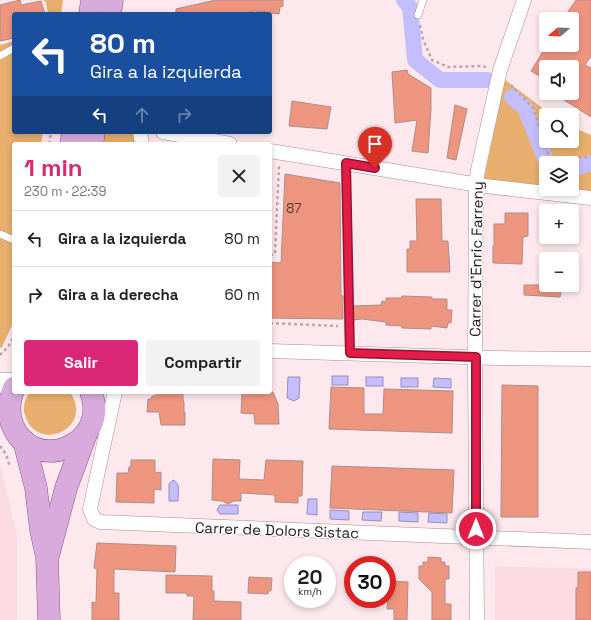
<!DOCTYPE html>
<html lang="es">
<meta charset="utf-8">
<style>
:root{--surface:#fff;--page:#f2f2f2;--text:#202124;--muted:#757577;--line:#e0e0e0;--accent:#db2777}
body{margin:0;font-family:"Space Grotesk",sans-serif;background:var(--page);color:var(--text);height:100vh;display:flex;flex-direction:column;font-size:15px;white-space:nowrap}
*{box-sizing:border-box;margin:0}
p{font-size:13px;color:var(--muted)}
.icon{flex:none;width:22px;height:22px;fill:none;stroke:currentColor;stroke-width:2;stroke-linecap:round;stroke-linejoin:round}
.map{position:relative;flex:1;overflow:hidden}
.drawer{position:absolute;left:12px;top:142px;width:260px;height:252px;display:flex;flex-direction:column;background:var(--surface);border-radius:4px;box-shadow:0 2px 6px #0003}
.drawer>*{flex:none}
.top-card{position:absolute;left:12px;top:12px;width:260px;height:122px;border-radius:4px;box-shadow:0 2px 6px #0003;background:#1a4fa0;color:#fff;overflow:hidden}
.needle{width:26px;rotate:251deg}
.fabs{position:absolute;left:539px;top:12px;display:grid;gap:8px}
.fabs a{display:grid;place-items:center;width:40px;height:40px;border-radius:4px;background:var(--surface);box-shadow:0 2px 6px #0003;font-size:20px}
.speed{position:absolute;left:284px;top:556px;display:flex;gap:8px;font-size:20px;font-weight:700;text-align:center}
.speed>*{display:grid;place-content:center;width:52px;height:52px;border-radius:50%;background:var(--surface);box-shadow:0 2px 6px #0003;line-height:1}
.speed small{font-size:10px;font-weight:400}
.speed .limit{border:6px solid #d22;background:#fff;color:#111}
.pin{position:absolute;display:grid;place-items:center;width:34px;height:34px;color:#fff;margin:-41px -17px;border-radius:50% 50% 50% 0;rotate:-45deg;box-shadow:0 0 4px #0007}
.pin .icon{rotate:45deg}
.me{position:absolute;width:44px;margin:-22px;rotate:0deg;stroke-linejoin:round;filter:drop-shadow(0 0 3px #0008)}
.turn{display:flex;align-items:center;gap:14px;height:84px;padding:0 12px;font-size:18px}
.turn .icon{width:52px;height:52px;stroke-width:2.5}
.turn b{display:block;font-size:28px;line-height:34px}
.lanes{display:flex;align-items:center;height:38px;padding:0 12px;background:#0003;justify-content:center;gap:20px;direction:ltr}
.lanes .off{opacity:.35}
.round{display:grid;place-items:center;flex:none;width:42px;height:42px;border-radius:4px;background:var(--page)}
.overview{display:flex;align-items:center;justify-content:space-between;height:68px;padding:0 12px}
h1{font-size:24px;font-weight:800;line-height:30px;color:var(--accent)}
.cta{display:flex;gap:8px;margin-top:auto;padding:8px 12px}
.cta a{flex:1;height:46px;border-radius:4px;background:var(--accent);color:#fff;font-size:16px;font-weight:800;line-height:46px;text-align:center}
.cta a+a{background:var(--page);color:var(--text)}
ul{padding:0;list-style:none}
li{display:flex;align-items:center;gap:12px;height:56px;padding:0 12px;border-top:1px solid var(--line)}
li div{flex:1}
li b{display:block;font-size:15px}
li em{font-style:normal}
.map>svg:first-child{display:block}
.built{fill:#fcdae3}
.green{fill:#e7ae6d;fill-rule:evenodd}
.water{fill:#c5befe;stroke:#958dbb}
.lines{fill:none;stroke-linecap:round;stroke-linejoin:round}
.canal{stroke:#c5befe;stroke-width:16}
.building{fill:#ee9580;stroke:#ad8e86}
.lane-casing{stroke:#aa8b94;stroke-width:8}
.street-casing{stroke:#aa8b94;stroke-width:15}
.secondary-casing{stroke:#aa8b94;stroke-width:21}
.primary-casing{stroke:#8a548b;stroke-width:23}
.path{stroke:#b9a8ac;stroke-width:2.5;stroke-dasharray:3 3;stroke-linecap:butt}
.lane{stroke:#fff;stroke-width:7}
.street{stroke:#fff;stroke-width:14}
.secondary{stroke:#fff;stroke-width:20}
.primary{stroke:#d9abdc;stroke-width:22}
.route-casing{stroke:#92132f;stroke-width:10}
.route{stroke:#e11d48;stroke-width:7}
.labels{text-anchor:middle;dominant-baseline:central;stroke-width:3;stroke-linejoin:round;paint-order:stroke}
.number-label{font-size:13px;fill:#583a36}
.street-label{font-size:15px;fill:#261b1e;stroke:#fbfbfb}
</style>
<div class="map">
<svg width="591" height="620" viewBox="0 0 591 620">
<rect width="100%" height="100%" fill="#fce8ed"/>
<g class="built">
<path d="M0,465L17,535V620H0Z"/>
<path d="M495,566L591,569V620H495Z"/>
</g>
<g class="green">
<path d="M43,0H63L61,14H48L46,2Z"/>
<path d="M14,41V132H43L41,144H14V316L13,323L2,347L0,348V45Z"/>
<path d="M505,80L552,115H546V141H572V127L591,135V196L483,183ZM546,163H572V189H546Z"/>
<path d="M102,132H135L138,144H100Z"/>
<path d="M30,392H70C95,429 36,454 25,415C22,407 25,399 30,392Z"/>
</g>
<g class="water">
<rect x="332" y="376" width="16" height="9"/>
<path d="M288,377H300L299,398L294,401L287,398Z"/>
<rect x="366" y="377" width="17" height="9"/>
<rect x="401" y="378" width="17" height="9"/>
<path d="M434,378L451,379V388L433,387Z"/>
<path d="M173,480C181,483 178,493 178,501H169V484Z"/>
<path d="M308,499H317V515L307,514Z"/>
<path d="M220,505H238V514H220L217,510Z"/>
<path d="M330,510L349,511V520L330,519Z"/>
<path d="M363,512H382L381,521L362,520Z"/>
<path d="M399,512L418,513V522L399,521Z"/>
<path d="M429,513L447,514V523L428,522Z"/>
</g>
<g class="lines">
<g class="canal">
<path d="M404,0L410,7L415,60L440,80H487"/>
<path d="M512,97L525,108L547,163"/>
<path d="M572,169L591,163"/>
</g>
</g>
<g class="building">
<path d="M20,0L21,5L41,1L45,14H14V38L0,41V5Z"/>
<path d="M216,0H283V6L280,7L279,14L255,11L242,14H176V9Z"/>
<path d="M576,0H591V56L585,65L591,68V117L553,93H572V67H546V80L531,71L547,45H572V19H563Z"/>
<path d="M407,70L408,74L431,88V109L428,153L412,151L417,120L395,123L392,72Z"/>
<path d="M292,101L331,107L327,129L289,126Z"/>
<path d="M455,105L467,109L456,160L447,158Z"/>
<path d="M285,174L340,183L341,295L343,296V319L270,318V262L281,263Z"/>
<path d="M416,199H441L442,241H448L450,272H407V249H410V241H417Z"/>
<path d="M505,213H528V236L523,237L522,264L493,263V246H494V224H505Z"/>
<path d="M524,285H562L560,297L524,295Z"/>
<path d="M402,296L432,297V299H447V310H452L451,323H448L447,328L431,326V329L402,328V326L386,325V322L362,319L353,320V306L381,305L382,301L386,302V298H402Z"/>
<path d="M502,385L538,386V517H501Z"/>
<path d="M331,387L364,388V414H383L384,389L453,391L452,433L329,429Z"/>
<path d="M156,392H183V399L184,403V412H185V425H161L159,412H147L148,399H151L152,396H156Z"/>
<path d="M242,392H273L278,404L279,424H255L254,414L241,413Z"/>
<path d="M213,459L240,460L239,479L264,480L266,460L303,461L302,496H298V503L275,502V495L241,493V501H234L228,504L222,501L212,500Z"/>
<path d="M131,460H155V473L161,472V490L154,489V503L116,502L117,473H128L129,467H131Z"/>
<path d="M332,466L454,470L452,513L330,508Z"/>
<path d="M97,543L176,546L175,572L114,569V593H119V620H92V602L96,603L97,569L94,568Z"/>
<path d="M428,557L441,558V562H445V566H449V579H445V604H451V620H432V592L419,579V566H423V562H428Z"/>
<path d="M578,572H591V620H576V588H578Z"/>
<path d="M166,575L212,576V591H214V601L241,602V620H193L194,596H187V593H166Z"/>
<path d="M249,577L272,578L271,591H268V594L248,593Z"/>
<path d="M389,581L408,582L407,620H394V609H387Z"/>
</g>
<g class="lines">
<defs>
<g id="lane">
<path d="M418,15L423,0"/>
<path d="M0,56L14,48"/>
<path d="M346,163L349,353"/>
<path d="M0,234L14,240"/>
</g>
<g id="street">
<path d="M140,132L142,144"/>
<path d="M163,132L230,144"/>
<path d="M270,151L485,186L591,198"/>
<path d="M270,351L496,358L591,359"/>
<path d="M115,392L90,509L94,519L100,522L591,542"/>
<path d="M477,620L475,367L476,184L478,170L500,70L524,0"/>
</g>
<path id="secondary" d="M0,383H14"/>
<g id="primary">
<path d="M90,14L92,0"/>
<path d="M110,14L112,0"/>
<path d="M71,144L73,132"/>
<path d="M92,144L94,132"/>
<path d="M14,388C9,400 8,412 12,424C32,476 111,446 91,392"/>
<path d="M24,441L36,488L41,530L47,557L49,620"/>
<path d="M48,556L66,488L86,434"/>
</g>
</defs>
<use href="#lane" class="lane-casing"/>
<use href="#street" class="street-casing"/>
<use href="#secondary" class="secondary-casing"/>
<use href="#primary" class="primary-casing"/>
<g class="path">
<path d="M420,25L423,39L432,60L448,67L481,66L486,67"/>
<path d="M511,85L533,108L547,152L557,162L571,158L591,157"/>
<path d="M49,144L51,132"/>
<path d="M270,255L275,254L279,166"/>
<path d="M270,323L338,326"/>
<path d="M0,355L8,347L14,336"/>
<path d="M0,446L6,454L10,467"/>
</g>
<use href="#lane" class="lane"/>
<use href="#street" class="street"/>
<use href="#secondary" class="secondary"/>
<use href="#primary" class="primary"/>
</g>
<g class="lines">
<defs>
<path id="route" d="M375,168L346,163L350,353L476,357V529"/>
</defs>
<use href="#route" class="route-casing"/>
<use href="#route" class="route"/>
</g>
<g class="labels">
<g class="number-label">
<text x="294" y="208">87</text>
</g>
<g class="street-label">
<text transform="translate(476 259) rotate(-89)">Carrer d'Enric Farreny</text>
<text transform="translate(277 530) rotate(2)">Carrer de Dolors Sistac</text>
</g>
</g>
</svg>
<div class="fabs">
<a><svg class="needle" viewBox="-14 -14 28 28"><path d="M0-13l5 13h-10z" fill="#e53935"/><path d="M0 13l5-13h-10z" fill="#757577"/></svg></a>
<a><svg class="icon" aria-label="sound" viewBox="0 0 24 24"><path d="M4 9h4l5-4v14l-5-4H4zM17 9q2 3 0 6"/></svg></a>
<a><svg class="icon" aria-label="search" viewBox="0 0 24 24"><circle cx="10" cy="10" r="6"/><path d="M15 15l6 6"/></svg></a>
<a><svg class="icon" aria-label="layers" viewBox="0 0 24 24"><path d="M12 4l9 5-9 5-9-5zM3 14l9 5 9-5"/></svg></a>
<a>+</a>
<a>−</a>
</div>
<div class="speed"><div>20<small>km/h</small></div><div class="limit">30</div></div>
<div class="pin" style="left:375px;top:168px;background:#d93025"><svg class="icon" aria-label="arrive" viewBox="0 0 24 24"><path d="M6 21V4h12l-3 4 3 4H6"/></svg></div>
<svg class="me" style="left:476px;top:529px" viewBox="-20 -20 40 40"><circle r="17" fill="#e11d48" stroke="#fff" stroke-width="3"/><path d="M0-11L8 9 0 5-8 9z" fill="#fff"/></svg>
<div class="top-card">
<div class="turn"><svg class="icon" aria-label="left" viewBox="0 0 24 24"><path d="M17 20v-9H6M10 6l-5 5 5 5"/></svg><div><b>80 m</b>Gira a la izquierda</div></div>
<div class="lanes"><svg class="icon" aria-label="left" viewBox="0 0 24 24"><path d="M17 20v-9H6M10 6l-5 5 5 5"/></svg><svg class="icon off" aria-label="ahead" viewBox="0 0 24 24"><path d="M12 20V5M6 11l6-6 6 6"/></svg><svg class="icon off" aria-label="right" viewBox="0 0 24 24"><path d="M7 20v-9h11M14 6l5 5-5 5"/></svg></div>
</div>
<section class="drawer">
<div class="overview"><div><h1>1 min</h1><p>230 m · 22:39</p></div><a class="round"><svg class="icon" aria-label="close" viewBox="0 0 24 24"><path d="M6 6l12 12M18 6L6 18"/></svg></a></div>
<ul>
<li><svg class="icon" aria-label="left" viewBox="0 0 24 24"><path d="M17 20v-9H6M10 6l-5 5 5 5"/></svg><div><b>Gira a la izquierda</b></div><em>80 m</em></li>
<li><svg class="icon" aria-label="right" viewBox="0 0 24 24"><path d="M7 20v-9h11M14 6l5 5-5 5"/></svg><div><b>Gira a la derecha</b></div><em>60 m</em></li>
</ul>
<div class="cta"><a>Salir</a><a>Compartir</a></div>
</section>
</div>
